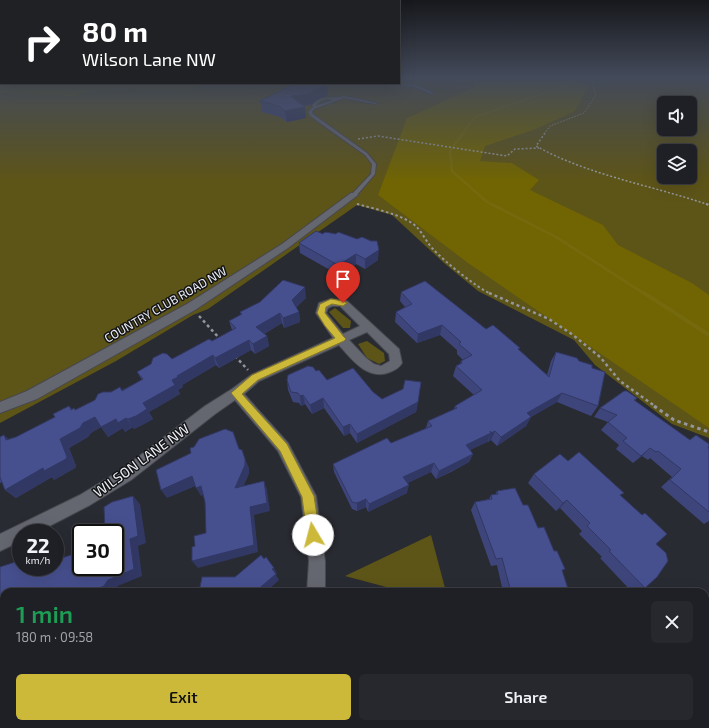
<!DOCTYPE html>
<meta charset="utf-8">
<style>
:root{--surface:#1f2026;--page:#27282e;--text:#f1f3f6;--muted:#a1a3a7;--line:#3c3e43;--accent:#ccb939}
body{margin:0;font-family:"Exo 2",sans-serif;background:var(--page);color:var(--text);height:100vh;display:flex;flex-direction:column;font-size:15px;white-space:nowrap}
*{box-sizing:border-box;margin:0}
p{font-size:13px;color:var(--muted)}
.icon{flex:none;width:22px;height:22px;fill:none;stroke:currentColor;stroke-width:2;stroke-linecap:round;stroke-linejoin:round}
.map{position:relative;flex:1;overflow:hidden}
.side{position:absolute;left:0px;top:588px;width:709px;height:140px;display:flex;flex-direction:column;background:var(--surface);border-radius:12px 12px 0 0;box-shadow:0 4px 16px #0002,0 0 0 1px var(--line)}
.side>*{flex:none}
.guide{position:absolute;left:0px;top:0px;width:400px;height:84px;box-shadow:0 4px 16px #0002,0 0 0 1px var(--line);background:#202124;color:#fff;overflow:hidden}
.buttons{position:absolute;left:657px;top:96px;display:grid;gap:8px}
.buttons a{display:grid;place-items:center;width:40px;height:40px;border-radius:6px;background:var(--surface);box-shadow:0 4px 16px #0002,0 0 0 1px var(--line);font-size:20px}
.speed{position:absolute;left:12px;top:524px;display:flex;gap:8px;font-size:20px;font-weight:700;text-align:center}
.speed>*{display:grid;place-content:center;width:52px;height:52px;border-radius:50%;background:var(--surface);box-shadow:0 4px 16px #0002,0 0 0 1px var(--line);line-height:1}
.speed small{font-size:10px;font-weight:400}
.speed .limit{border:2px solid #111;border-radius:6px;background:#fff;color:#111}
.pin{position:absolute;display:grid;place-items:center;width:34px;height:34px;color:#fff;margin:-41px -17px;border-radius:50% 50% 50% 0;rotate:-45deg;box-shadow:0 0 4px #0007}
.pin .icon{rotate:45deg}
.me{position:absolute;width:44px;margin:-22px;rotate:352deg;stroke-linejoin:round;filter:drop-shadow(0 0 3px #0008)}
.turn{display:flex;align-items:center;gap:14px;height:84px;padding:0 16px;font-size:18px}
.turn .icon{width:52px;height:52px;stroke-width:2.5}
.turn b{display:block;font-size:28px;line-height:34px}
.round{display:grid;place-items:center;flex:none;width:42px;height:42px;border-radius:6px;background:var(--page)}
.head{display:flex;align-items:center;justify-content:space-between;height:68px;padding:0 16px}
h1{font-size:24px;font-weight:600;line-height:30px;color:#1e9e55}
.cta{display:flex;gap:8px;margin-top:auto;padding:8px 16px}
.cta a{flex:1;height:46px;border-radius:6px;background:var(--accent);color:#111;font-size:16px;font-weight:600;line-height:46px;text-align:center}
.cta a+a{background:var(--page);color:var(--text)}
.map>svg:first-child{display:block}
.green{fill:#5d5418;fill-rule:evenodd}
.forest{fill:#706403}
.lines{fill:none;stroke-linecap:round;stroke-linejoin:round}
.stream-far3{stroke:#75690d;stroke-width:2}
.stream-far2{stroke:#75690d;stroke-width:2.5}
.stream-far1{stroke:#75690d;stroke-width:3}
.stream{stroke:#75690d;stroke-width:4}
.service-casing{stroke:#47484f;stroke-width:2}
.minor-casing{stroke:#47484f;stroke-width:2}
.path-far4{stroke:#94969c;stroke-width:1;stroke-dasharray:1.5 1.5;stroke-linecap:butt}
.path-far3{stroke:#94969c;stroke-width:1.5;stroke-dasharray:2 2;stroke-linecap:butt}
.path-far2{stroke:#94969c;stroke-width:2;stroke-dasharray:2.5 2.5;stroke-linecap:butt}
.path-far1{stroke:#94969c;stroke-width:2.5;stroke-dasharray:3 3;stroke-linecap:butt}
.path{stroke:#94969c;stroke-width:3;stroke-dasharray:3.5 3.5;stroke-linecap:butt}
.service{fill:#656770;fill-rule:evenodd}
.minor{fill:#656770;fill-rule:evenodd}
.wall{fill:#3d457b}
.shaded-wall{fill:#323864}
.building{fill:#47508f;stroke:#323864}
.route{fill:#ccb939;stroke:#857825}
.labels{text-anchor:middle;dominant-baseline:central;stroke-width:3;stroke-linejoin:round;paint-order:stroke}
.street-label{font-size:12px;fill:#eeeff5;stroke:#131417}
.near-street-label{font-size:14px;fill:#eeeff5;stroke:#131417}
</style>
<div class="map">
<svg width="709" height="728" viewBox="0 0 709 728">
<rect width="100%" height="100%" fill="#292b32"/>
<g class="green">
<path d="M399,78H709V438L672,424L595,365L574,340L478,291L444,263L392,215L357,205L208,309L193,315L116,361L0,423V91L183,83H399ZM664,103H690V129H664ZM664,151H690V177H664Z"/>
<path d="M335,308L351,321L350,328H343L329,312Z"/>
<path d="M367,341L384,353L385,361L379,364L367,358L358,344Z"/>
<path d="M431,535L446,592H405L345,576Z"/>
</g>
<g class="forest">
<path d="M0,78L1,83H218L205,84L188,90L114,89L87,92L75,96L0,93Z"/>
<path d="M494,78H582L587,89L575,111L536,129L485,146L480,161L512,163L539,180L530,190L603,225L618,245L692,283L709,295V428L468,263L378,195L407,118L475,87L473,83L447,80Z"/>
</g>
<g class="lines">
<path class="stream-far3" d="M462,134L475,117L526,99L572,86L574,78"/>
<path class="stream-far2" d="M463,133L450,151L452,171L487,202L493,205"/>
<path class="stream-far1" d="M491,204L556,237L645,294"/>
<path class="stream" d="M644,293L709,335"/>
<defs>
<g id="service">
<path d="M416,78H428L399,81V79Z"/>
<path d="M383,83L416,85L434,93L431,94L415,87Z"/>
<path d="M344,96L377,103L375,104L344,98L314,109L312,112L313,114L367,153L376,164L375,174L356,196H354L352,195V194L371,174L372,164L365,155L310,116L308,112L313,107L312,105C325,93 330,100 344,96ZM327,99L333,100L315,106L322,100Z"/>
</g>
<g id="minor">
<path d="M351,193H357L358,195L288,248L195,310L37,399L0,413V402L27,391L187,304L282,244Z"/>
<path d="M331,299L347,301L399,349L402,363C399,368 395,370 390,372C368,381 352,360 339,345L259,381L244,394L288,443L316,496L325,561V592H307L309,561L301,497L278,451L235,400L215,414L131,480L90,505L36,533H21V541L0,551V534L80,495L121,470L205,406L232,389L251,375L333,338L316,313L319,303ZM332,306H340L360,326L343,334L326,313L328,308ZM367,332L389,354L390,361L381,366L374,364L366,358L349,340Z"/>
<path d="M275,724H295L294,728H274Z"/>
</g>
</defs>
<use href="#service" class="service-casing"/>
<use href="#minor" class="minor-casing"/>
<path class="path-far4" d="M544,134L550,126L584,113L596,95L592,80L587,78"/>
<g class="path-far3">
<path d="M545,133L536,146C590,176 651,185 709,205"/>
<path d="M358,139L378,136L507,156L515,149L539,148"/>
<path d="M357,204L360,205"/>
</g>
<g class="path-far2">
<path d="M357,204C375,209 396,213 412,223C422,230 425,241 433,249C445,262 476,287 491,294"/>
<path d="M706,204L709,205"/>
</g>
<g class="path-far1">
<path d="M489,293L549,319L573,335L600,357L620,381L656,407"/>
<path d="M199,316L220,339"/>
<path d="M235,356L248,370"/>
</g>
<path class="path" d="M654,406L674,420L709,432"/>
<use href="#service" class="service"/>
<use href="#minor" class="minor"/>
</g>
<g class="wall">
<path d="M328,95L316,100L311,105L303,106L306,118L287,122L280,117L262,112L260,101Z"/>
<path d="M323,234L378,260L365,269L356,264L341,275L337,274L300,253L299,243Z"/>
<path d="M401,292L486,329L519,350L547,375L551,361L556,352L579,361L592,368L598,406L591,416L557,402L531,417L526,426L497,446L491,440L488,442L487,441V442L470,450L473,454L469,462L451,472L436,479L431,472L407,483V493L368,512L366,507L357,511L352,509L334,472L333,464L391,443L426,428L428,421L454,409L455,406L474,395L453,376L456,366L460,364L461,361L463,360L457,354V350L440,335L417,343L395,322L396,312L405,307L400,301Z"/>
<path d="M306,298L296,307L299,312L300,322L284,328L282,323L264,334L267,336L269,346L255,354L251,350L219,368L216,365L182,385L183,387L178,390L180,394L149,412L153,419L142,425L134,429L133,427L125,432L123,428L108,437L101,427L91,433L88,437L69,448L76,466L75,468L54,480L52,477L16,498L5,490L2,482L0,483V437L9,439L16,437L55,417L69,406L72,409L76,410L111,392L122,390L142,380L137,372L172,359L212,341L232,330L229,321L241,315L240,312Z"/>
<path d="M316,371L327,380L373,392L382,399L418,402L416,412L357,443L350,433L344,436L324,408L312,414L305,404L301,406L299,403L293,402L288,390L287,380Z"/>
<path d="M637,398L635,401L690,440L709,448V521L704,524L661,487L672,477L650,458L648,460L642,456L633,463L616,449L619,445L601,430L608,422L594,417L600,408Z"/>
<path d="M568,461L621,496L656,544L645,588L638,592H632L600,558L602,557L579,534L582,531L560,508L556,511L528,483L534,474Z"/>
<path d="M497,491L523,505L554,551L565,569L562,571L569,592H503L497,565L491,566L471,510L475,502L489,499L491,495H495Z"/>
<path d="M709,659V728H682L695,726L693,724H705V660Z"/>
<path d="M423,724H661L663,728H422Z"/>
</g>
<g class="shaded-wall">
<path d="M327,85L328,95L316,100L311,105L292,107L291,96L315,90Z"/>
<path d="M305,107L306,118L287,122L285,111Z"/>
<path d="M379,250L378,260L365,269V259Z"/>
<path d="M356,254V264L341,275L340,264Z"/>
<path d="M305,287L306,298L294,310L292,300Z"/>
<path d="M299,312L300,322L284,328L283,318Z"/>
<path d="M280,313L282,323L258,337L256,327Z"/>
<path d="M442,325L440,335L417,343L418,334Z"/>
<path d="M267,336L269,346L255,354L253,344Z"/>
<path d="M249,340L251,350L219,368L215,358Z"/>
<path d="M213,355L216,365L182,385L183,387L178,390L180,394L149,412L153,419L142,425L134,429L128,419L143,403L172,380L177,376Z"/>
<path d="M562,393L557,402L522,422L527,413Z"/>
<path d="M303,395L305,404L301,406L300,396Z"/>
<path d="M323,398L324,408L312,414L310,405Z"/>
<path d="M418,402L416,412L357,443V434Z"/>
<path d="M95,417L102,426L91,433L88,437L69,448L76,466L75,468L54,480L52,477L16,498L5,490L60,439L83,423Z"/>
<path d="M531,417L526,426L497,446L501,437Z"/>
<path d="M126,418L133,427L125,432L123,428L108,437L101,427L116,419Z"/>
<path d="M350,424V433L344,436L343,427Z"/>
<path d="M495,431L491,440L488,442L491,433Z"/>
<path d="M491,433L487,442L463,453L466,445Z"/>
<path d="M4,435L14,444L6,440Z"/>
<path d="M650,448L642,456L633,463L641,456Z"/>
<path d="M473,454L469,462L436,479L439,471Z"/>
<path d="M245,459L249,468V474L239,496L235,488Z"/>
<path d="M434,463L431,472L402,486L403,477Z"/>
<path d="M192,476L198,485L167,498L161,490Z"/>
<path d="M264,481L267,490L270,511L254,515L258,552L198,568L192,561L250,507Z"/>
<path d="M409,485L407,493L368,512L369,504Z"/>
<path d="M201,486L206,494L201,496L196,488Z"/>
<path d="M133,496L140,504L146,543L138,546L142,576L118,586L113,592H89L130,539Z"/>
<path d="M366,499V507L357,511V503Z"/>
<path d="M567,500L560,508L556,511L563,503Z"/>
<path d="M274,568L277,574L276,575L279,580L266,592H255L272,569Z"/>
<path d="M4,658V665H0V660Z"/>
<path d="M217,724H223L222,728H216Z"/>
</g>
<g class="building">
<path d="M296,83H315L327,85L315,90L310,94L291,96L305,107L285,111L279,106L260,101Z"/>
<path d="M316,231L323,234L325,232L336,234L338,232L357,239L362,237L371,241H377L379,250L365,259L356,254L340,264H336L299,243Z"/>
<path d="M283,280L305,287L292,300L299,312L283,318L280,313L256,327L267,336L253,344L249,340L215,358L213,355L177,376L178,377L172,380L175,385L143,403L147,409L136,416L128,419L126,418L118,423L116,419L101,427L95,417L83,423L80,428L60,439L67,457L66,459L44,471L43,468L5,490L0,477V437L4,435L6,440L16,437L55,417L53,414L69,406L71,410L74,408L75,410L95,400L98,394L103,392H111L120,387L122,391L143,379L137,372L151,364L153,358L163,353L167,354L172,359L209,339L212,341L236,328L229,321L242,314L240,312L260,302Z"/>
<path d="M425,281L486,329L493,325L520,348L518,349L549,377L556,352L577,358L579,361L592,365V368L605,372L598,406L562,393L527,413L531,417L501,437L495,431L491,433L490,431L491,433L466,445L473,454L439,471L434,463L403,477L409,485L369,504L366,499L357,503L352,502L333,464L387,438L391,443L432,426L428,421L457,408L455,406L482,390L456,366L462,363L461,361L472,355L459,344L461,342L442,325L418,334L396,312L412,304L401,292Z"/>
<path d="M308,366L313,367L316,371L319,370L327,380L353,368L373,392L382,399L403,389L405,380L421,382L418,402L357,434L350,424L343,427L323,398L310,405L303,395L300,396L298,393L291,392L287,380L288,375Z"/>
<path d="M624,391H627L637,398L634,400L690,440L696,435L709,444V446L708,448H709V512L670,480L681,469L658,451L656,452L650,448L641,456L623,441L627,438L608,422L617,415L600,408Z"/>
<path d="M225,429L233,432L239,449L242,450L245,459V465L235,488L264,481L267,503L250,507L254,545L192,561V547L195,546L194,536L206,533L205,502L201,486L196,488L192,476L161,490L156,470L191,453L190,448L194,447L199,439Z"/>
<path d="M579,452L624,493L620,495L642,515L645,513L667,534L656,544L666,553L668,561L657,577L645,588L609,551L611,550L587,526L590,523L567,500L563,503L534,474L560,454L568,461Z"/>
<path d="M515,488L523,505H528L538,528L544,527L554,551H557L565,569L562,570L569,592H511L502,558L496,559L475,502L492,499L491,495L498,494L497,491Z"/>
<path d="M133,496L138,536L130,539L134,569L108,580L104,586L89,592H4V658L0,660V567L21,560V567H55V560L71,555L79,544L81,543V567H115V533H105L104,507L112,502Z"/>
<path d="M261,555L264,559L266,557L274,568L272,569L276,574L255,592H199L202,577H235Z"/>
<path d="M709,669V723L705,719V680L708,677L705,674Z"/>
<path d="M161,724H217L216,728H160Z"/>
<path d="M426,724H661L663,728H426Z"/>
<path d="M709,726V728H694Z"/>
</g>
<linearGradient id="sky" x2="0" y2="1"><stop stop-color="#17181c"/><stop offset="0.43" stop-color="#434a5a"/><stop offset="1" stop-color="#434a5a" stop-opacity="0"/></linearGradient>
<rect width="709" height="180" fill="url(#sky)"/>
<path class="route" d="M331,299L343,301L347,303L343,306L332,304L326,307L325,313L344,337L346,339L344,341L258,380L242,394L287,444L314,496L320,535L318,539L313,541L309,539L307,535L302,497L280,451L231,393L252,375L335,338L325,326L317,313L320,304Z"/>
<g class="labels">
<g class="street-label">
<text transform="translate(165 304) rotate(-30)">COUNTRY CLUB ROAD NW</text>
</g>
<g class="near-street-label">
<text transform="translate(141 460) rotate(-36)">WILSON LANE NW</text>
</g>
</g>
</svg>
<div class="buttons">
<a><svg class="icon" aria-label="sound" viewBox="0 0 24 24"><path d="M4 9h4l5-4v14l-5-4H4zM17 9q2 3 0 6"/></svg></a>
<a><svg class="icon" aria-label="layers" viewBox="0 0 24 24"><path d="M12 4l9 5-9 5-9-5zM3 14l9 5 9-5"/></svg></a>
</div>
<div class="speed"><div>22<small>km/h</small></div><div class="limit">30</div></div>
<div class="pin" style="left:343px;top:303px;background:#d93025"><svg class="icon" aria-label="arrive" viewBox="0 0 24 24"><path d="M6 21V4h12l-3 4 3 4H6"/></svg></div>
<svg class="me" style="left:313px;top:535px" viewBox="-20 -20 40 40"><circle r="19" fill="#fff"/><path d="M0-13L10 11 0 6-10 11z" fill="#ccb939"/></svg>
<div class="guide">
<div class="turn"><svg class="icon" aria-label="right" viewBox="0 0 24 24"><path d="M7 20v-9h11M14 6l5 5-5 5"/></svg><div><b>80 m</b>Wilson Lane NW</div></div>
</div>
<section class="side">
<div class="head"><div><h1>1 min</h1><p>180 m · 09:58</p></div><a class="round"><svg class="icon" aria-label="close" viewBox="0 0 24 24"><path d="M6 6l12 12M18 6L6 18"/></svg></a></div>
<div class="cta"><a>Exit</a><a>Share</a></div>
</section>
</div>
